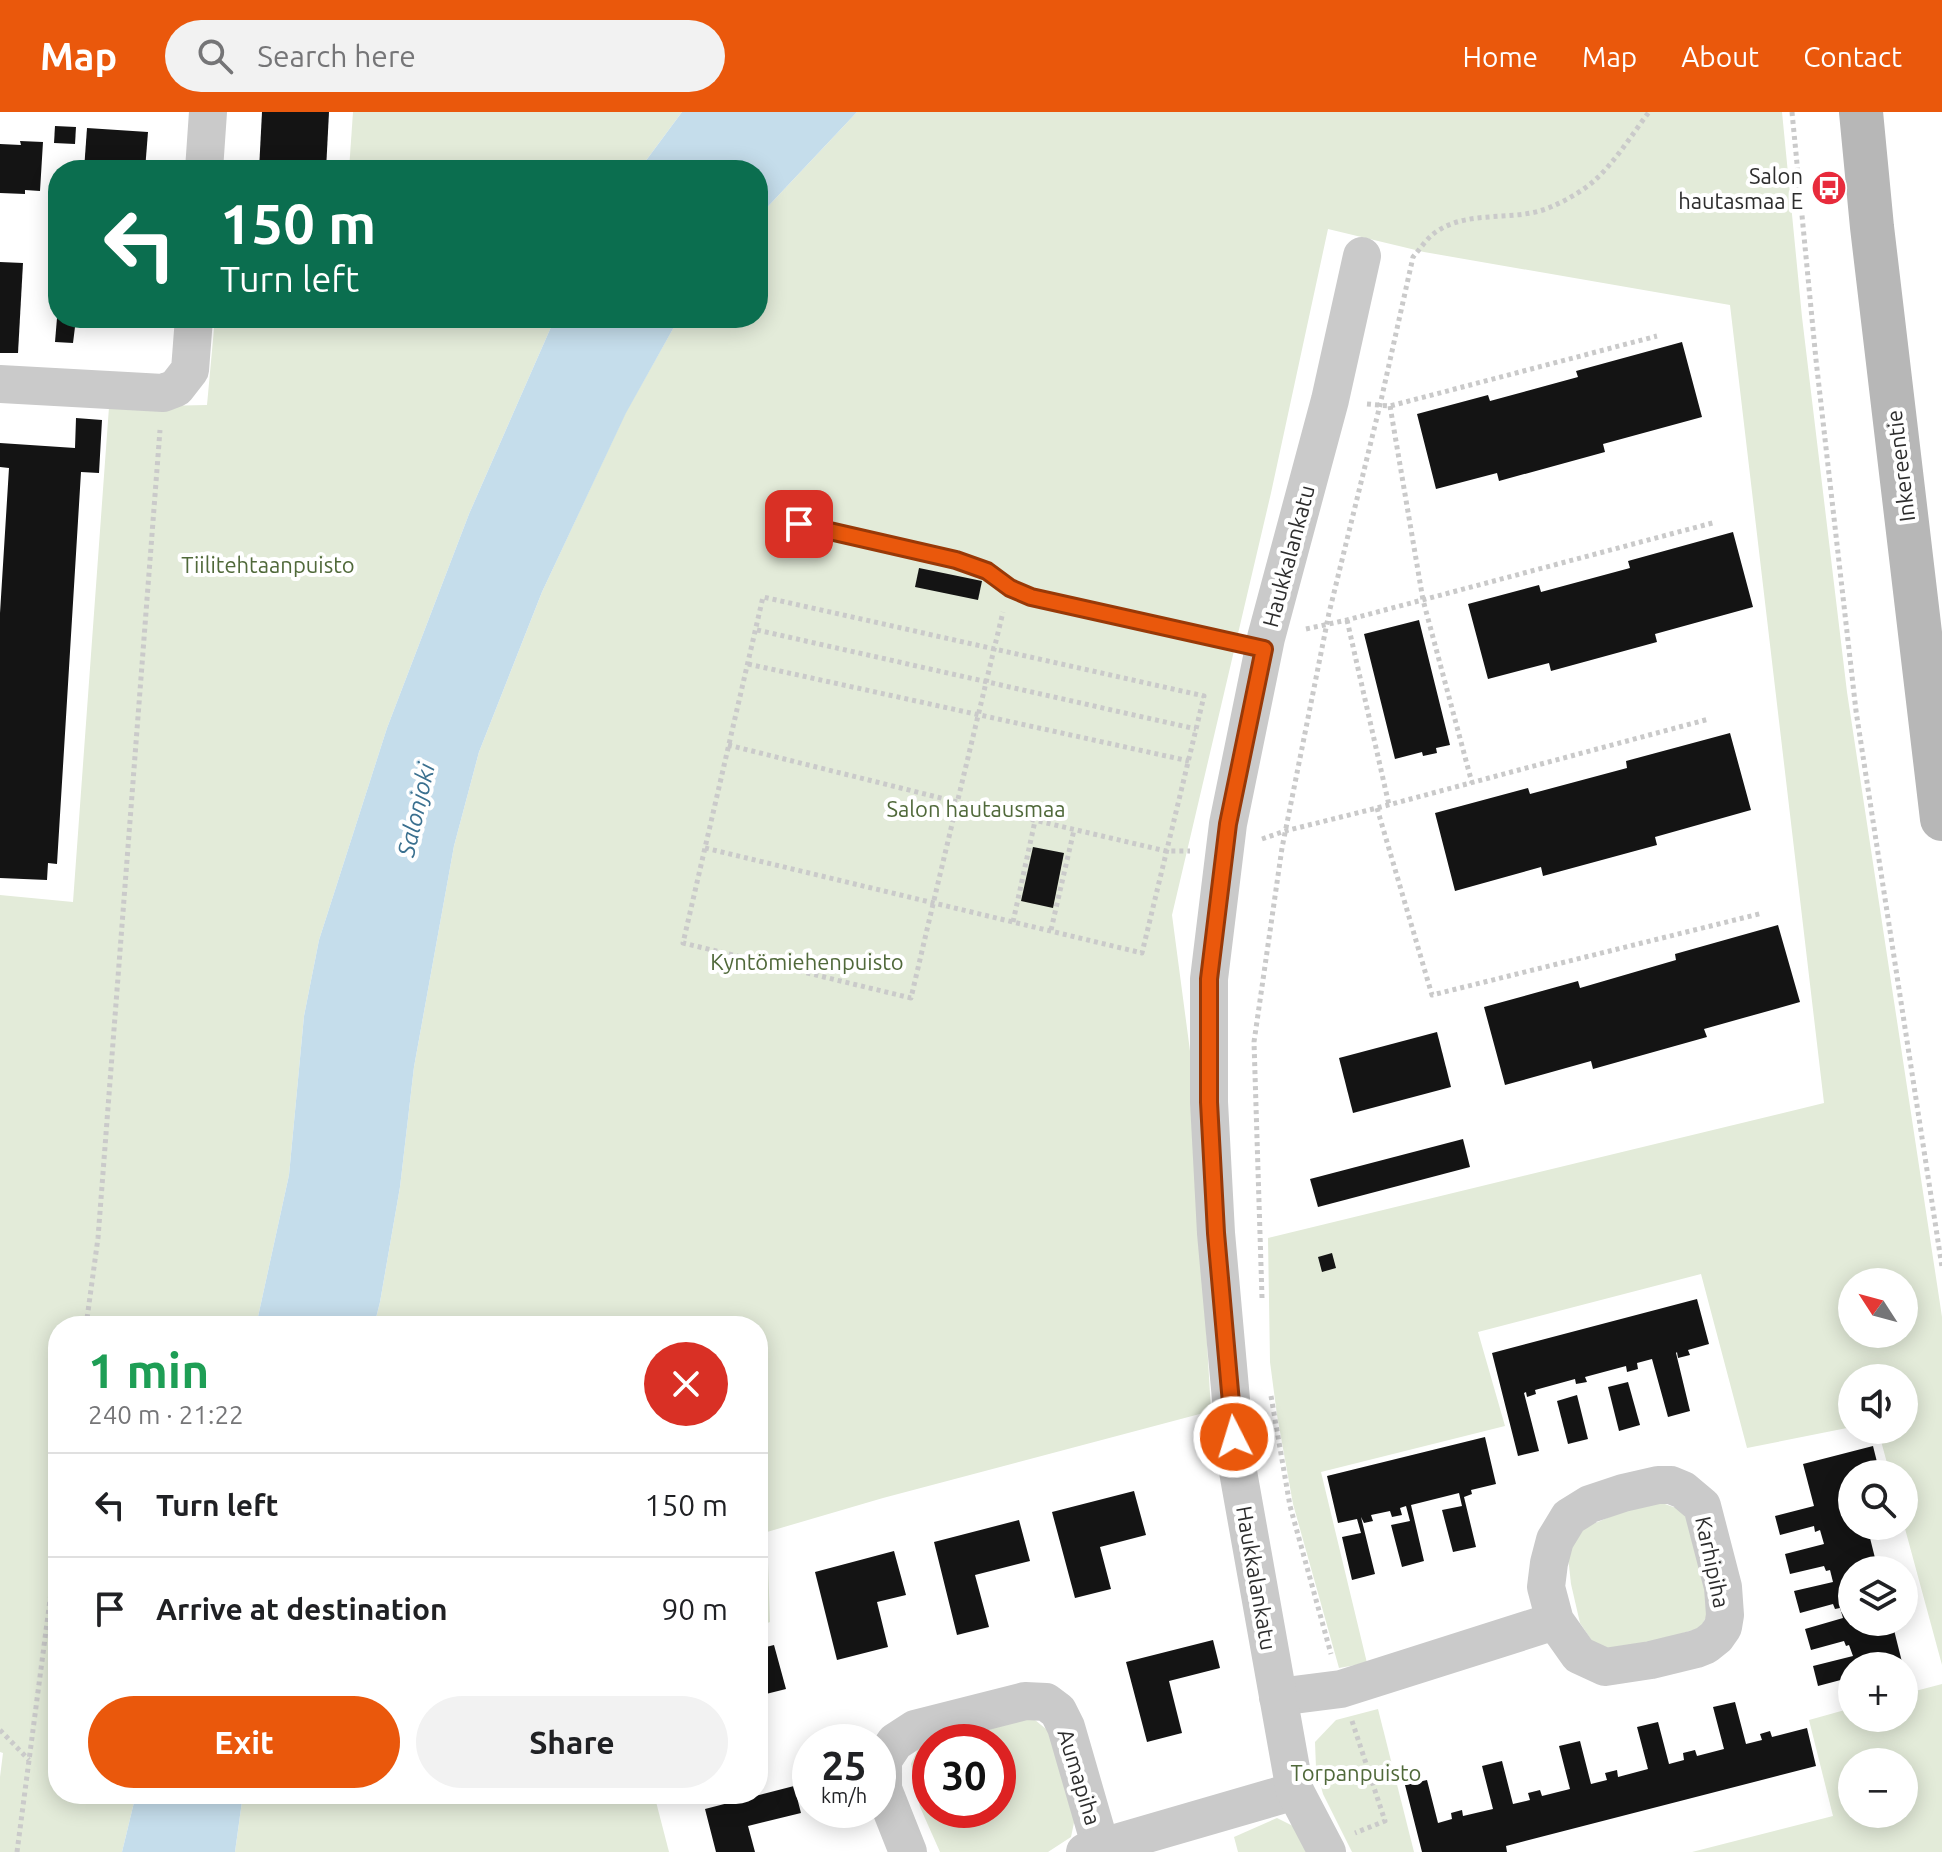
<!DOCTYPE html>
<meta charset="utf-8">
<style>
:root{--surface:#fff;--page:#f2f2f2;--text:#202124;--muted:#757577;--line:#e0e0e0;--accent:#ea580c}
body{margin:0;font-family:Ubuntu,sans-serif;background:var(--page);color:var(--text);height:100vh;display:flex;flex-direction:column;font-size:30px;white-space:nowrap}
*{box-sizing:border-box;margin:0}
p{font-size:26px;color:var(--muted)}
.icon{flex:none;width:44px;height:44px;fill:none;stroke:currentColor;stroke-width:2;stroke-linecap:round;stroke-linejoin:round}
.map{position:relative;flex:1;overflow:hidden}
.drawer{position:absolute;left:48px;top:1204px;width:720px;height:488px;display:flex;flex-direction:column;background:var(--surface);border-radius:32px;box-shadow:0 4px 20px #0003}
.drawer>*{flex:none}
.guide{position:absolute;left:48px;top:48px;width:720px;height:168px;border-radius:32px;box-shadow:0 4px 20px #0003;background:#0b6e4f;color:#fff;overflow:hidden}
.needle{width:52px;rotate:306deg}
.controls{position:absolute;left:1838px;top:1156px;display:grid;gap:16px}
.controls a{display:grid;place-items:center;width:80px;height:80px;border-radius:50%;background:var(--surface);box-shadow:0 4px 20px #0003;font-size:40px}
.speed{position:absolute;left:792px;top:1612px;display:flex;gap:16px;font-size:40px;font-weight:700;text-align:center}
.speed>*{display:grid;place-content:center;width:104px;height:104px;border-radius:50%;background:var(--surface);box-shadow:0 4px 20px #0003;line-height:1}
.speed small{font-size:20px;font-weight:400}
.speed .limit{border:12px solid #d22;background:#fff;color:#111}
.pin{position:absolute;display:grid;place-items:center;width:68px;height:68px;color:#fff;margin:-34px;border-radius:16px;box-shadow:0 4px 12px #0006}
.me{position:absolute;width:88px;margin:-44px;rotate:355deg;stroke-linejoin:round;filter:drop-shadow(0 0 6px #0008)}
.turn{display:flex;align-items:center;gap:28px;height:168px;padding:0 40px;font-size:36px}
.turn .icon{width:104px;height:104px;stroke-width:2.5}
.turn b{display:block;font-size:56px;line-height:68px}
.round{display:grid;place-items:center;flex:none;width:84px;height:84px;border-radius:42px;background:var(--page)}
.overview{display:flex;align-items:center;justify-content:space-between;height:136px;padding:0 40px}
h1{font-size:48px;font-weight:700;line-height:60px;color:#1e9e55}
.button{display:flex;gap:16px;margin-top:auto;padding:16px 40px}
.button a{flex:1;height:92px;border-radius:48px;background:var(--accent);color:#fff;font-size:32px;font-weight:700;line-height:92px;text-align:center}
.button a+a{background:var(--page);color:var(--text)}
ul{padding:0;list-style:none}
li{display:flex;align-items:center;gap:24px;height:104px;padding:0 40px;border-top:2px solid var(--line)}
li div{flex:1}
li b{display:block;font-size:30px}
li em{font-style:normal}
header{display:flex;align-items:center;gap:48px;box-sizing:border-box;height:112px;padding:0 40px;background:var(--accent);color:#fff}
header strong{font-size:38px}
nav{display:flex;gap:44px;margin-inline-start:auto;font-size:28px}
.search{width:560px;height:72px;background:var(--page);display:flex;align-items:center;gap:20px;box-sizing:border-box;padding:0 28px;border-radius:44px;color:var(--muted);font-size:30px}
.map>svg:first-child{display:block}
.green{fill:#e3ebd9;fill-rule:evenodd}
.water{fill:#c5ddeb}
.building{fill:#141414}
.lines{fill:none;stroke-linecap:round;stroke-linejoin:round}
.path{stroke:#cacaca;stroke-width:5;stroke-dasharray:4 4;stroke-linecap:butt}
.lane{stroke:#cacaca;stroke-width:18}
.street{stroke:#cacaca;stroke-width:38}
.secondary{stroke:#b7b7b7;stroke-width:44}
.route-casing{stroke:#983908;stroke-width:20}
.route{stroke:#ea580c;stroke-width:14}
.labels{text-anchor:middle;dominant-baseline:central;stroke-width:8;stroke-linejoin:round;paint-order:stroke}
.poi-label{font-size:22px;fill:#2d2d2d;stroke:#fff;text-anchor:end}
.street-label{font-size:22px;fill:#2d2d2d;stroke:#fff}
.park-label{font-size:22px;fill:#50693a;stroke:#fff}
.water-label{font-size:24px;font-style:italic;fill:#3a708f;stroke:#fff}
</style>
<header>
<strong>Map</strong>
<div class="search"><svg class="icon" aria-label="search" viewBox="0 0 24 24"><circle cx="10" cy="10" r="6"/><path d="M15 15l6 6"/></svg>Search here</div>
<nav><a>Home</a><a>Map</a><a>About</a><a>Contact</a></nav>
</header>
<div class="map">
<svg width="1942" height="1740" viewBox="0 0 1942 1740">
<rect width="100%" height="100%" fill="#fff"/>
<g class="green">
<path d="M353,0H682L639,58H349Z"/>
<path d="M857,0H1782L1802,205L1847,580L1942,1205V1553L1904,1413V1362H1890L1878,1318H1904V1266H1852V1315L1747,1336L1701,1162L1478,1220L1505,1314L1321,1360L1367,1551L1339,1556L1293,1392L1277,1303L1270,1250L1268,1126L1824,991L1730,193L1424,140L1328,117L1271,381L1172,803L1190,939L1211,1299L883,1386L767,1420L770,1510L758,1515V1214H374L380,1190L400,1075L414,955L454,734L479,640L542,480L626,300L679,206H758V105ZM1852,1170H1904V1222H1852Z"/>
<path d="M215,206H555L469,402L387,616L319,828L304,904L289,1063L256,1214H58V1682H136L122,1740H0V1665L3,1641L0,1640V783L73,790L109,295L207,293Z"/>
<path d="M1662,1391L1682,1398L1697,1418L1711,1497L1700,1516L1612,1542L1596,1535L1580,1511L1571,1472L1568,1445L1575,1427L1584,1416L1623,1399Z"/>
<path d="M1942,1572V1740H1692L1833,1704L1809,1608L1852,1596V1606H1904V1582ZM1904,1650V1702H1852V1650Z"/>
<path d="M1378,1597L1414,1740H1352L1323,1682L1316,1656L1315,1630L1336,1608Z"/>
<path d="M1013,1606L1035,1608L1051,1621L1075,1706L1071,1725L1048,1740H940L920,1695L911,1652L918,1636L930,1631V1698H998V1630H932Z"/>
<path d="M243,1682H654L669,1740H235Z"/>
<path d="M1277,1706L1297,1716L1309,1740H1238L1234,1725Z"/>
</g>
<g class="water">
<path d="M682,0H857L758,105V58H639Z"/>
<path d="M555,206H679L626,301L542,480L479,640L454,734L414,955L400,1075L380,1190L374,1214H256L289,1063L304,904L319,828L387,616L469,402Z"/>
<path d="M136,1682H243L235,1740H122Z"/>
</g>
<g class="building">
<path d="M262,0H329L326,58H259Z"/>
<path d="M55,14L76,15L75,32L54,31Z"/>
<path d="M87,16L148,20L145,58H84Z"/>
<path d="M20,29L43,30L40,79L25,78V82L0,81V32L21,33Z"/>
<path d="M0,150L23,151L18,241H0Z"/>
<path d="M57,206L76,207L73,231L55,230Z"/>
<path d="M98,206H152V214L98,211Z"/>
<path d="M1682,230L1702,305L1603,332L1605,340L1499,369L1497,361L1436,377L1417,302L1488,283L1490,289L1578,265L1576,259Z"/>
<path d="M76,306L102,308L99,361L81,360L57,752L48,751L47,768L0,766V501L9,356L0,355V331L75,336Z"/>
<path d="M1733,420L1753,495L1655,522L1657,530L1551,559L1549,551L1488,567L1468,492L1539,473L1541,480L1630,456L1628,449Z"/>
<path d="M919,456L982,469L978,488L915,475Z"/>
<path d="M1419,508L1450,633L1436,636L1437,641L1423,644L1422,640L1395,647L1364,522Z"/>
<path d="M1730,621L1751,698L1655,725L1657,733L1543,764L1541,755L1455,779L1435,701L1528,676L1530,682L1627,656L1626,649Z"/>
<path d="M1033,735L1064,741L1053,796L1021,789Z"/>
<path d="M1778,813L1800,890L1704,917L1707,925L1593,957L1591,949L1505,973L1484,895L1578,869L1580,876L1676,848L1675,842Z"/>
<path d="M1437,920L1451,975L1353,1001L1339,946Z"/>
<path d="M1463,1027L1470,1055L1318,1095L1310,1067Z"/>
<path d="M1332,1141L1336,1156L1322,1160L1318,1145Z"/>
<path d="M1697,1187L1709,1232L1688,1238L1690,1243L1678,1246L1677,1240L1676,1241L1690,1299L1668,1305L1652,1247L1637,1251L1638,1257L1627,1260L1626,1254L1585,1265L1587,1270L1576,1272L1575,1267L1535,1278L1536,1282L1527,1285L1526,1280L1524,1281L1539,1339L1518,1344L1492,1241Z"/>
<path d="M1628,1270L1640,1313L1619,1319L1608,1275Z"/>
<path d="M1577,1283L1588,1327L1568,1332L1557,1289Z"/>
<path d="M1485,1325L1496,1372L1471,1378L1472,1382L1464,1385L1476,1435L1453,1440L1442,1398L1462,1394L1459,1381L1411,1393L1424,1449L1402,1455L1391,1413L1410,1409L1406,1394L1400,1396L1402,1403L1392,1405L1390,1399L1371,1403L1373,1409L1364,1411L1361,1405L1375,1462L1352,1468L1342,1425L1361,1421L1357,1407L1338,1411L1327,1364Z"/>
<path d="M1873,1334L1880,1362H1852V1414H1867L1878,1458H1852V1510H1892L1903,1554H1852V1565L1818,1574L1813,1554L1853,1544L1849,1533L1846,1534L1844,1529L1811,1538L1805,1517L1843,1506L1840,1496L1835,1497L1833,1492L1800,1501L1794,1479L1833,1470L1830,1458L1826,1459L1824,1454L1790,1462L1785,1442L1824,1432L1820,1418L1815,1420L1814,1414L1780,1423L1775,1404L1814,1394L1803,1352Z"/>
<path d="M1134,1379L1146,1423L1100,1435L1111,1477L1075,1486L1052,1400Z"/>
<path d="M1019,1408L1030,1449L975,1463L989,1515L957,1523L934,1430Z"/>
<path d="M894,1439L906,1483L877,1490L888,1535L837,1548L815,1460Z"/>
<path d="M1213,1528L1220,1556L1169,1569L1182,1621L1147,1630L1126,1550Z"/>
<path d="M774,1533L786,1577L758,1584V1537Z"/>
<path d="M1735,1590L1746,1632L1762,1628L1760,1622L1770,1619L1772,1625L1807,1616L1816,1654L1506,1734L1507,1740H1422L1405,1673L1427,1668L1438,1711L1452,1707L1451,1701L1462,1698L1463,1704L1493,1697L1482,1654L1502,1649L1513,1692L1530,1688L1528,1681L1540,1678L1542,1684L1570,1677L1559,1634L1580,1629L1591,1672L1607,1668L1605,1661L1617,1658L1618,1665L1648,1657L1637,1615L1658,1610L1669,1652L1684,1648L1683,1641L1695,1638L1697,1644L1724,1637L1713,1595Z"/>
<path d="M794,1674L801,1701L748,1714L755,1740H716L705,1697Z"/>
</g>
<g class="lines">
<g class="path">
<path d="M1792,0L1816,248L1856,599L1942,1155"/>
<path d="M1367,292L1390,294L1657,224"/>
<path d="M1390,294L1423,488L1472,671"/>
<path d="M1347,508L1389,693"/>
<path d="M1306,517L1347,508L1716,410"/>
<path d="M757,518L1196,617"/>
<path d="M748,552L1189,649"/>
<path d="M728,633L957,690L1166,739H1190"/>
<path d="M1377,696L1432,883L1763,801"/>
<path d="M1262,727L1285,719L1377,696L1709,607"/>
<path d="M705,736L1142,841L1204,584L763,485L683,831L911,886C941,757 972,629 1003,500"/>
<path d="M1013,810L1035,709"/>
<path d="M1051,818L1074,718"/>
<path d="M1262,1186L1254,930L1282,736L1329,501L1380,293L1413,145C1421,136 1428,124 1439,118C1473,97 1517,111 1553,94C1567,88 1584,78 1595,68C1615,50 1633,21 1649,0"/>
<path d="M86,1214L98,1126L160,318"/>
<path d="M1271,1284L1290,1394L1331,1542"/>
<path d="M1352,1609L1385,1709L1355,1721"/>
<path d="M0,1618L29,1648"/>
<path d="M17,1740L58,1427"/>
</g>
<path class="lane" d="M799,412L956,448L987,459L1010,476L1031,485L1264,537"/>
<g class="street">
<path d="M204,58L208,0"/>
<path d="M0,272L163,281L176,276L190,258L194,206"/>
<path d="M1278,1585L1341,1577L1555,1509L1579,1543L1605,1555L1651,1548L1696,1537L1706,1533L1716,1525L1723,1515L1725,1503L1723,1475L1702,1394L1683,1378L1671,1373H1658L1623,1381L1590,1392L1569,1405L1555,1428L1549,1451L1546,1475L1555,1509"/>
<path d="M908,1740L883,1677V1648L895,1630L915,1617L1025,1589L1046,1590L1058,1599L1066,1615L1101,1736"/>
<path d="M1085,1740L1295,1679"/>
<path d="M1327,1740L1295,1679L1237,1354L1216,1121L1209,990V867L1228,712L1266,526L1330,288L1362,144"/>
</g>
<path class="secondary" d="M1861,0L1872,115L1942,707"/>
</g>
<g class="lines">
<defs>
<path id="route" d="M799,412L956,448L987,459L1010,476L1031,485L1264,537L1228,712L1209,867V990L1216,1121L1234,1325"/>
</defs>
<use href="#route" class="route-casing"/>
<use href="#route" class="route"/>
</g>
<defs>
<symbol id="bus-disc" viewBox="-11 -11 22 22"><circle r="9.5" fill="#e82b3c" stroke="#fff"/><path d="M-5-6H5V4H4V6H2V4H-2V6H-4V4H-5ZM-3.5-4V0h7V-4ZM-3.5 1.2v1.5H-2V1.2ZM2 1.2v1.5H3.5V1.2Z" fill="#fff"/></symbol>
</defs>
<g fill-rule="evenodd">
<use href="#bus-disc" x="1809" y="56" width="40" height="40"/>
</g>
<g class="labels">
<g class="poi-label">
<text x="1803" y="63">Salon<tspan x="1803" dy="25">hautasmaa E</tspan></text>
</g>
<g class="street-label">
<text transform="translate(1900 354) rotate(-97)">Inkereentie</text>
<text transform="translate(1288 444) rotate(-75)">Haukkalankatu</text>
<text transform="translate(1713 1450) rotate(78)">Karhipiha</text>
<text transform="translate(1257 1466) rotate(80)">Haukkalankatu</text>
<text transform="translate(1080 1665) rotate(73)">Aumapiha</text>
</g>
<g class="park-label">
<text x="268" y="452">Tiilitehtaanpuisto</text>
<text x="976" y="696">Salon hautausmaa</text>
<text x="807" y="849">Kyntömiehenpuisto</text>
<text x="1356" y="1660">Torpanpuisto</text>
</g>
<g class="water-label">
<text transform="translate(416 698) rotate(-77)">Salonjoki</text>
</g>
</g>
</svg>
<div class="controls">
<a><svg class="needle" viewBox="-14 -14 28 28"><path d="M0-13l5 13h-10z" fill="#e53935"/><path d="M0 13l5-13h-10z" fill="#757577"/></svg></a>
<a><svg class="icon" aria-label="sound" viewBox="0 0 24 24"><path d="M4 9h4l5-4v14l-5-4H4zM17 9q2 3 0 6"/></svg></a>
<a><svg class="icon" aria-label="search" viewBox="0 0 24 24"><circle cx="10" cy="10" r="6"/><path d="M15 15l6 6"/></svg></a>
<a><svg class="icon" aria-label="layers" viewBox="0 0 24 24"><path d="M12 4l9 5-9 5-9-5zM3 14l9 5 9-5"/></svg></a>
<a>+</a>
<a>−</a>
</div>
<div class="speed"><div>25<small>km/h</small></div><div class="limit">30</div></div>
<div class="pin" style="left:799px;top:412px;background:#d93025"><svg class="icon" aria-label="arrive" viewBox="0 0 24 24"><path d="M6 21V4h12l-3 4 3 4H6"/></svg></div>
<svg class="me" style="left:1234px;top:1325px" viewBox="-20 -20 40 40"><circle r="17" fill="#ea580c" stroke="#fff" stroke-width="3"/><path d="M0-11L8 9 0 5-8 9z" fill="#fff"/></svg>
<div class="guide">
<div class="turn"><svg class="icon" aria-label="left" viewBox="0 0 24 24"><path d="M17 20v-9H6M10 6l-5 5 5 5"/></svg><div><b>150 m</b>Turn left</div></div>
</div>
<section class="drawer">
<div class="overview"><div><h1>1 min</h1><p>240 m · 21:22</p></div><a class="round" style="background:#d93025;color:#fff"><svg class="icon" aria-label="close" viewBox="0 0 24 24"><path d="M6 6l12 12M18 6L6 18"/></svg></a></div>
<ul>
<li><svg class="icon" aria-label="left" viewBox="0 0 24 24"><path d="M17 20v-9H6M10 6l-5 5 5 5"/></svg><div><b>Turn left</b></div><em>150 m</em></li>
<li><svg class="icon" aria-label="arrive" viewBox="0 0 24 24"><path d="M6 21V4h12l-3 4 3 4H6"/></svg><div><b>Arrive at destination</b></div><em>90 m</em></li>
</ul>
<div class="button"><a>Exit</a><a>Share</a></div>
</section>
</div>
